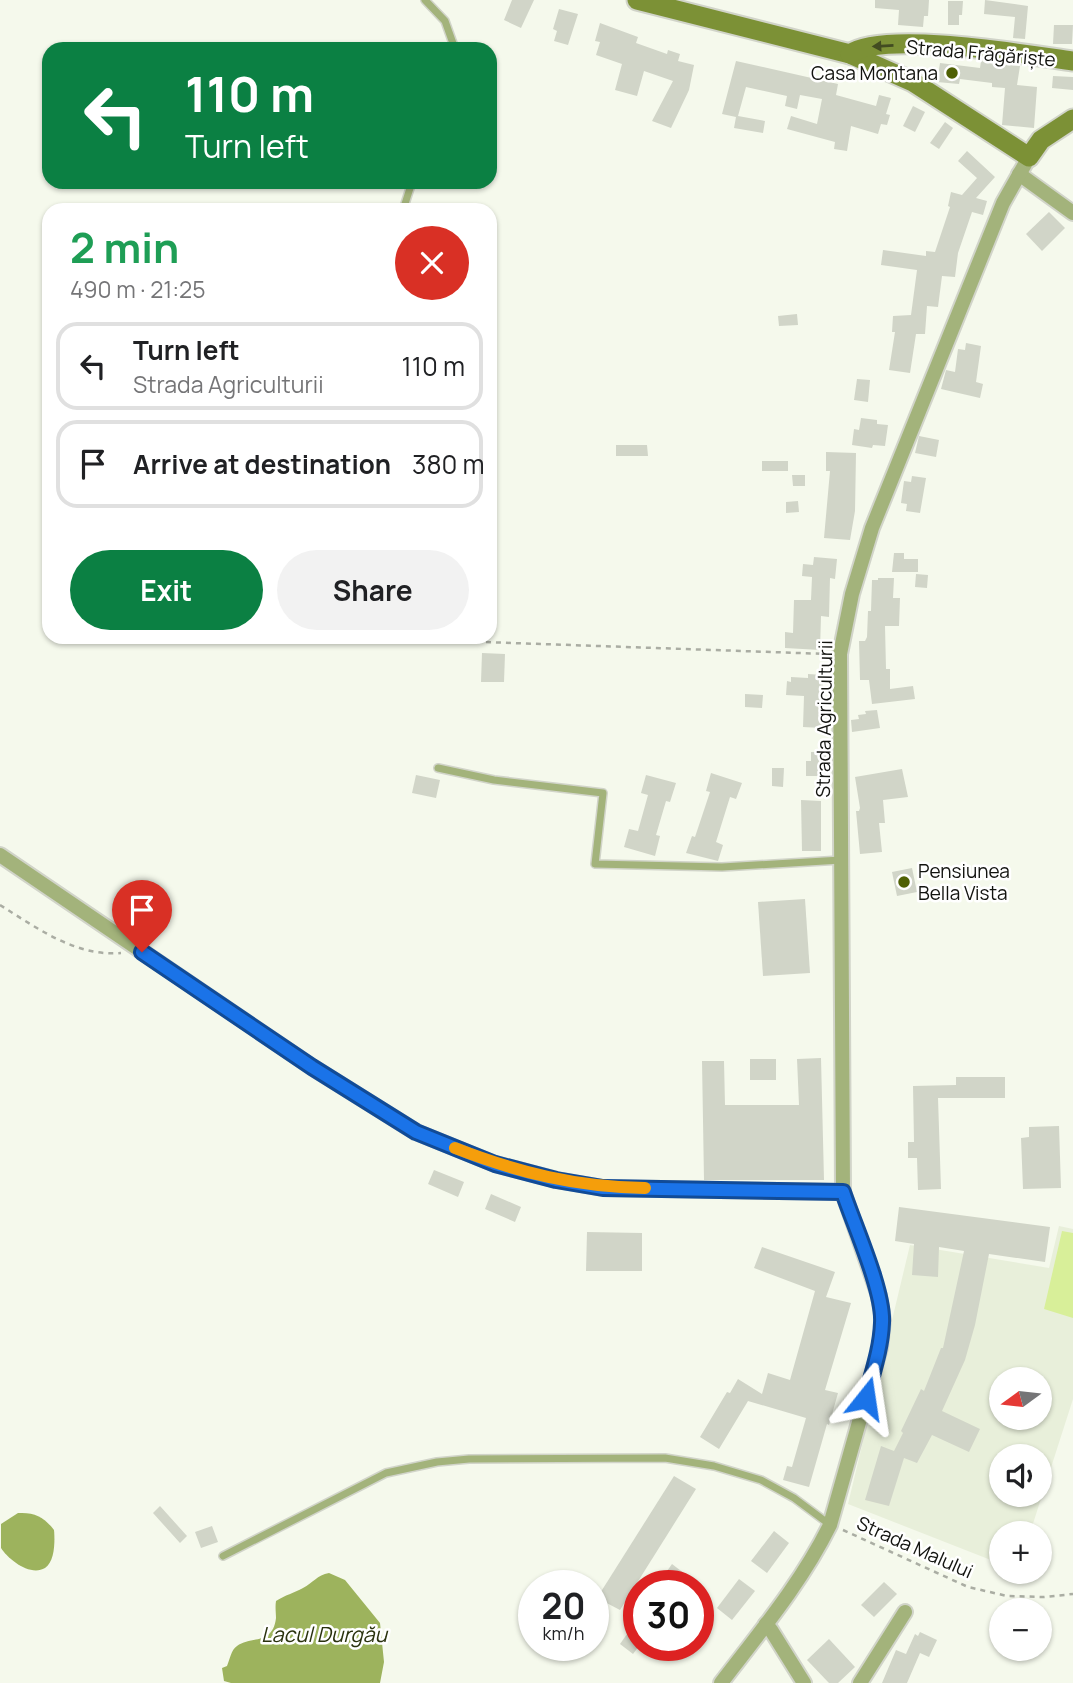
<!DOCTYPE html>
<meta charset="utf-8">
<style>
:root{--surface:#fff;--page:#f2f2f2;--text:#202124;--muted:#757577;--line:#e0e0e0;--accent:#0b8043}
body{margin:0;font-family:Manrope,sans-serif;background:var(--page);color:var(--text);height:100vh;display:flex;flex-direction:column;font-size:26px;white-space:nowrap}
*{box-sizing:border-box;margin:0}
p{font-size:23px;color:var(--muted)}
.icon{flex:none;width:38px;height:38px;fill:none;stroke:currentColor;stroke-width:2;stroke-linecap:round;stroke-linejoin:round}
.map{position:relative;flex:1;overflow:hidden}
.sheet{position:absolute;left:42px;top:203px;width:455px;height:441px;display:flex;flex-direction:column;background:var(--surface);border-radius:21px;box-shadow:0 2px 5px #0004}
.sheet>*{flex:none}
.top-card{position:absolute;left:42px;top:42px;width:455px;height:147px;border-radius:21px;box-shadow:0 2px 5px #0004;background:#0b8043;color:#fff;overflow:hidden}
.needle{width:46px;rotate:255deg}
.buttons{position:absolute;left:989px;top:1367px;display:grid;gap:14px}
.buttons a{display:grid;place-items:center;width:63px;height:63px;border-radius:50%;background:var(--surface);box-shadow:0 2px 5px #0004;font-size:35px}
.speed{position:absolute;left:518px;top:1570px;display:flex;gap:14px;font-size:35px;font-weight:700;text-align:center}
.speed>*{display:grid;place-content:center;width:91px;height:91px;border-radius:50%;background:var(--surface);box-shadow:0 2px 5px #0004;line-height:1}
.speed small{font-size:18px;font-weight:400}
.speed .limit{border:10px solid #d22;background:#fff;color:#111}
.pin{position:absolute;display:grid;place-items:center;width:60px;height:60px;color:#fff;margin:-72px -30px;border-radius:50% 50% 50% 0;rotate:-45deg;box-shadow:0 0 7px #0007}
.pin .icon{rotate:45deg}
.me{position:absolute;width:77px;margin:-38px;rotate:15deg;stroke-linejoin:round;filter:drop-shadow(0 0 5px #0008)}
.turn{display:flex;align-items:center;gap:24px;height:147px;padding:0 28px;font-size:32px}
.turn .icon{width:91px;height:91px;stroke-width:2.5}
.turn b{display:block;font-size:49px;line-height:60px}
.round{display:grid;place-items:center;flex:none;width:74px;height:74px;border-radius:37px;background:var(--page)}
.overview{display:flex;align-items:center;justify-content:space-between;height:119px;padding:0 28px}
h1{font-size:42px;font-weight:700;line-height:52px;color:#1e9e55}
.button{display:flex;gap:14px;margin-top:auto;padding:14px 28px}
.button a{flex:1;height:80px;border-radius:42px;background:var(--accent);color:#fff;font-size:28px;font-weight:700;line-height:80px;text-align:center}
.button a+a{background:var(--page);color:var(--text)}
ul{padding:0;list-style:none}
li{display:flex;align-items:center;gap:21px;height:88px;margin:0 14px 10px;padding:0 14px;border:4px solid var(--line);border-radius:21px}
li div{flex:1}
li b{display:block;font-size:26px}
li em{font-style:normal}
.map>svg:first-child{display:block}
.built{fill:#e8efda;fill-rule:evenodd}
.green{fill:#d8ef99}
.water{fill:#9db35d}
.building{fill:#d1d5c8}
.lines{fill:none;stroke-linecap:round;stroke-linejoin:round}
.lane-casing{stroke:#d1d4c9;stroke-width:10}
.street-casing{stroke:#d1d4c9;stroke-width:18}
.secondary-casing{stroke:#d1d4c9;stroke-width:23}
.path{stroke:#aaada3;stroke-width:2.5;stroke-dasharray:5 5;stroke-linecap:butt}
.lane{stroke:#a3b37b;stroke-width:7}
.street{stroke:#a3b37b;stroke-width:14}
.secondary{stroke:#7c9136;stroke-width:19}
.oneway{fill:#424c21}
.route-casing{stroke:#114b97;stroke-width:18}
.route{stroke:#1a73e8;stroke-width:12}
.slow{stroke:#f59e0b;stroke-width:12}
.poi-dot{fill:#4f6004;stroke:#fff;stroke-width:2.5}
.labels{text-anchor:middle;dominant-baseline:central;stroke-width:5;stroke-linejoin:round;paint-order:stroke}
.street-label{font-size:19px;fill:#12130f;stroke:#fff}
.poi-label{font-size:19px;fill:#12130f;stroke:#fff;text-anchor:end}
.water-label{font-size:21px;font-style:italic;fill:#2a320e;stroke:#fff}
</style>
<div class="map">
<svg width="1073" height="1683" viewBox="0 0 1073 1683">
<rect width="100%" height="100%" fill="#f5f9ec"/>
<path class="built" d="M1059,1226L1073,1229V1399L1030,1533H1001V1564L848,1504L910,1245L1049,1268ZM1001,1379H1040V1418H1001ZM1001,1456H1040V1494H1001Z"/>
<path class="green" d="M1062,1231L1073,1233V1318L1044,1309Z"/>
<g class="water">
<path d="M18,1513C35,1512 44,1517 54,1530C55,1541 55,1561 45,1568C30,1577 8,1559 1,1548V1524Z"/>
<path d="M329,1573L345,1580L380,1623L384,1662L380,1683H231L224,1681L222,1668L227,1666C230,1659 231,1650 237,1646C251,1636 273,1645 276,1618C276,1613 275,1607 276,1601C285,1595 294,1593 303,1588C313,1583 317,1575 329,1573Z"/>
</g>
<g class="building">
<path d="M512,0H534L521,28L504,20Z"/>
<path d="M875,0H929L928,16H924L923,27L898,25L899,10L875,8Z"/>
<path d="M985,0L1028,6L1025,39L1013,38L1015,17L984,14Z"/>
<path d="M948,1H963L962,15H959V25H948Z"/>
<path d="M559,9L578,14L568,45L554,41L557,31L553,29Z"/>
<path d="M600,23L638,37L636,43L667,54L668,50L680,54L678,61L694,65L689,90L671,128L652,121L673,81L644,71L637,96L615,90L622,64L596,55L600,42L595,41Z"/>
<path d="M1054,25H1073L1072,44H1053Z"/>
<path d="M736,61L838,84L836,95L876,106L879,95L891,98L886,114L890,115L887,125L881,124L878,134L851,126L847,151L834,149L835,142L787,129L791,116L817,124L822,99L800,95L797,109L785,106L787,96L746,87L738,116L765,121L763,133L734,128L736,117L722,114Z"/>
<path d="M981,61L1020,66L1017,85L1037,87L1034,128L1002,125L1005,88L992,87V83L960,79L959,84L937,82L940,63L980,68Z"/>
<path d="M1053,76L1073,77V90L1052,88Z"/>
<path d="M913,106L925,112L915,132L903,126Z"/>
<path d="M945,122L953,128L939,149L930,143Z"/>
<path d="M967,151L995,177L976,198L987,201L983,215L972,212L958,253L955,277L942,276L938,307L927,306L925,334H916L910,373L889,370L895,332H892L893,316L911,315L917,270L881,265L883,250L926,256V251L935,252L950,207L948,206L951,192L962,195L977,178L958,161Z"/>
<path d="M1049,212L1065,228L1042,251L1026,234Z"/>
<path d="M797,314L798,325L779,326L778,316Z"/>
<path d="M966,343L981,346L976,382L983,384L980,398L941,389L946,370L955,372L958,349L965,350Z"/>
<path d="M857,379L870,380L868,402L854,400Z"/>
<path d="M861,418L877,420V424L888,425L885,446L873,445L872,448L852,445L854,429L859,430Z"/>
<path d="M919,436L939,440L936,457L915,453Z"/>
<path d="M616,445H647L648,456H616Z"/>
<path d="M826,452L856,453L855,511L850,540L824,538L830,471H826Z"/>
<rect x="762" y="461" width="26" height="10"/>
<path d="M792,475H805V486H793Z"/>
<path d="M912,476L926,478L920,513L906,511L907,504L901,503L904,481L911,482Z"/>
<path d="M798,501L799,512L786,513V502Z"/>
<path d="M894,553H904V559H918V572H892Z"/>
<path d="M814,557L837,559L835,579L830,578L829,617L821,616L820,650L785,648V632L793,633L794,600H811L812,577L802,576L803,564L813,565Z"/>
<path d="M916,574L928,575L927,588L915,587Z"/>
<path d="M878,578H894L893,598H900L899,626H885L886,669H890V689L913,686L915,699L872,704L869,680H860L859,641H865L867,637L868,611H871L872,580H878Z"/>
<path d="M482,653L505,654L504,682H481Z"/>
<path d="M808,674L823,675L822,728L803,727L804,696L786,695L787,681L791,682V677L808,678Z"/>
<path d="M745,694L763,695L762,708L745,707Z"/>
<path d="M877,710L880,728L852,732L851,720L859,719L858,715L866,714L865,711Z"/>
<path d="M811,752H826V776H806V761H811Z"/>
<path d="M772,768H784L783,787L772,786Z"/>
<path d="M902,769L908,797L883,800L885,823H879L882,852L860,854L856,811H859L860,808L855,777Z"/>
<path d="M711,773L742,783L736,799L730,797L716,842L723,845L718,861L686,853L692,836L695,837L710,792L706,791Z"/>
<path d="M416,775L440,780L436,798L412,793Z"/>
<path d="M646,775L676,783L670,802L666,801L656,835L660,836L655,856L624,847L629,829L638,831L648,795L641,793Z"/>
<path d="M801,800L821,801V851H802Z"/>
<path d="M912,868L917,892L897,896L892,872Z"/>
<path d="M805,899L810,973L763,976L758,902Z"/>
<path d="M821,1058L824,1180H704L702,1061H724L725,1105H799L797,1059Z"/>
<rect x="750" y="1059" width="26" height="21"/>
<path d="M956,1077H1005V1098H938L941,1189L918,1190L917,1158H908V1142H914L913,1086L956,1085Z"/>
<path d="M1059,1126L1061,1188L1023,1189L1021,1138L1029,1137V1127Z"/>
<path d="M434,1170L464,1182L458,1197L428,1184Z"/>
<path d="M491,1194L521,1207L515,1222L485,1209Z"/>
<path d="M899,1207L1050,1227L1045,1262L989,1254L975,1325L965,1360L942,1411L980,1429L969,1452L932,1435L917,1463L904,1458L889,1506L865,1500L881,1446L894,1451L903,1433L901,1431L921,1389L924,1391L941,1348H943L964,1251L939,1247L938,1277L912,1275L914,1244L895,1241Z"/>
<path d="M587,1232L642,1233V1271H586Z"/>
<path d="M762,1247L835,1272L826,1297L851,1303L825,1390L838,1393L829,1425L827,1424L809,1487L783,1480L787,1466L792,1467L806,1418L748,1401L719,1449L700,1437L727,1392L730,1393L738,1379L762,1394L768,1373L790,1380L815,1291L754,1268Z"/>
<path d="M674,1476L696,1489L620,1610L597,1598Z"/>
<path d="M160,1506L187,1536L180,1543L153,1513Z"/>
<path d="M212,1526L218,1542L201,1548L195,1532Z"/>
<path d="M774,1531L789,1543L767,1573L751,1561Z"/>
<path d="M672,1564L685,1574L676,1586H666L660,1581Z"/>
<path d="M739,1579L755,1591L732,1620L717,1608Z"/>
<path d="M884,1582L897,1594L874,1617L861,1605Z"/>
<path d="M632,1627L639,1632V1646L633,1654L620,1644Z"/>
<path d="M920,1632L937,1640L929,1657L920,1653L907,1683H882L896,1650L906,1654L915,1634L918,1636Z"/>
<path d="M829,1639L855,1667L838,1683H829L807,1660Z"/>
</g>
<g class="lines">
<defs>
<g id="lane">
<path d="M425,0L445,21L455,49"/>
<path d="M403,210L412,182"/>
<path d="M438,768L494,780L603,793L595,864L722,867L841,860"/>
<path d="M223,1556L386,1473L437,1462L469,1459L665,1458L714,1466L761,1480L794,1498L829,1524"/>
</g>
<g id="street">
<path d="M1019,174L1073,213"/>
<path d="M0,855L312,1067L416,1132L495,1164L557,1180L603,1188L843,1192"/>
<path d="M766,1624L771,1630L804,1683"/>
<path d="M721,1683C760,1632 802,1582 830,1525L880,1348L883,1320L879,1296L843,1192L840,654L852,594L872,528L1003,203L1029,157"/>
<path d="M860,1683L905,1612"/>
</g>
<g id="secondary">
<path d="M637,0L850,54L913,82L1029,157L1041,140L1073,119"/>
<path d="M850,54C883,30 1029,55 1073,61"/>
</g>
</defs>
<use href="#lane" class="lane-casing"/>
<use href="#street" class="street-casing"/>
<use href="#secondary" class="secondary-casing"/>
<g class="path">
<path d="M426,640L828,654"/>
<path d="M0,905C37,928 76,957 121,953"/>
<path d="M843,1530L968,1587L1007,1596L1044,1597L1073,1594"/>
</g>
<use href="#lane" class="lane"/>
<use href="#street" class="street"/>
<use href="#secondary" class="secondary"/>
</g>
<defs><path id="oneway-solid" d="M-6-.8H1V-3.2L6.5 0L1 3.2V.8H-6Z" transform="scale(1.75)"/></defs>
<use class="oneway" href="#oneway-solid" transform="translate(883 46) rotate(177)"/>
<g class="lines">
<defs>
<path id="route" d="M142,952L312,1067L416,1132L495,1164L556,1180L603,1188L843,1192C854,1225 884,1291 882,1323C881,1349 872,1374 866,1398"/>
</defs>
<use href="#route" class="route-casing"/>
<use href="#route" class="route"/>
<path class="slow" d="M455,1148C519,1173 577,1187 645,1188"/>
</g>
<g class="poi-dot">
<circle cx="952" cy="73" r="7"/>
<circle cx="904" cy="882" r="7"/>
</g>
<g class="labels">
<g class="street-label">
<text transform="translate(981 53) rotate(5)">Strada Frăgăriște</text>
<text transform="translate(824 719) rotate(-89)">Strada Agriculturii</text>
<text transform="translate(915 1547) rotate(24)">Strada Malului</text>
</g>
<g class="poi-label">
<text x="938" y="73">Casa Montana</text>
<text x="918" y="871" text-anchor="start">Pensiunea<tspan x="918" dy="22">Bella Vista</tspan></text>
</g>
<g class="water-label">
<text x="324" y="1634">Lacul Durgău</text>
</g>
</g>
</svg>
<div class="buttons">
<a><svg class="needle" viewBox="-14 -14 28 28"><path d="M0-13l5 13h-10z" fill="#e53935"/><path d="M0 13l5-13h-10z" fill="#757577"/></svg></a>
<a><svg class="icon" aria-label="sound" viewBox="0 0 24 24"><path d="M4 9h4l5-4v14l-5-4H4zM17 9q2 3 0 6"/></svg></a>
<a>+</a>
<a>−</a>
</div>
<div class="speed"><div>20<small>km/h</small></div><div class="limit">30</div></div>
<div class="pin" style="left:142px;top:952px;background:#d93025"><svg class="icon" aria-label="arrive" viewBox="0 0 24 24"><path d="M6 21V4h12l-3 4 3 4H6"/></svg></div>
<svg class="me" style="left:866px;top:1398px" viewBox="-20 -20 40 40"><path d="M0-17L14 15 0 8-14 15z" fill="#1a73e8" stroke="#fff" stroke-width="4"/></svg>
<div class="top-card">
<div class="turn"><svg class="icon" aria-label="left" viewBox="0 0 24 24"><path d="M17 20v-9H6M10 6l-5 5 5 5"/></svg><div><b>110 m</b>Turn left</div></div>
</div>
<section class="sheet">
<div class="overview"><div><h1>2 min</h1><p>490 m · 21:25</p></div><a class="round" style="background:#d93025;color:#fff"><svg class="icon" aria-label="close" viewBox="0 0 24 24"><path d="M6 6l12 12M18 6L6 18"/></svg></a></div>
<ul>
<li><svg class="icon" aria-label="left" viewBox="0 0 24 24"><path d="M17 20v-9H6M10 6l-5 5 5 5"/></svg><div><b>Turn left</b><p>Strada Agriculturii</p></div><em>110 m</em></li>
<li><svg class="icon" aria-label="arrive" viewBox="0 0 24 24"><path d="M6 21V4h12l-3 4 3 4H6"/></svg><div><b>Arrive at destination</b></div><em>380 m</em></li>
</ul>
<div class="button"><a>Exit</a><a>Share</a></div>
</section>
</div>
